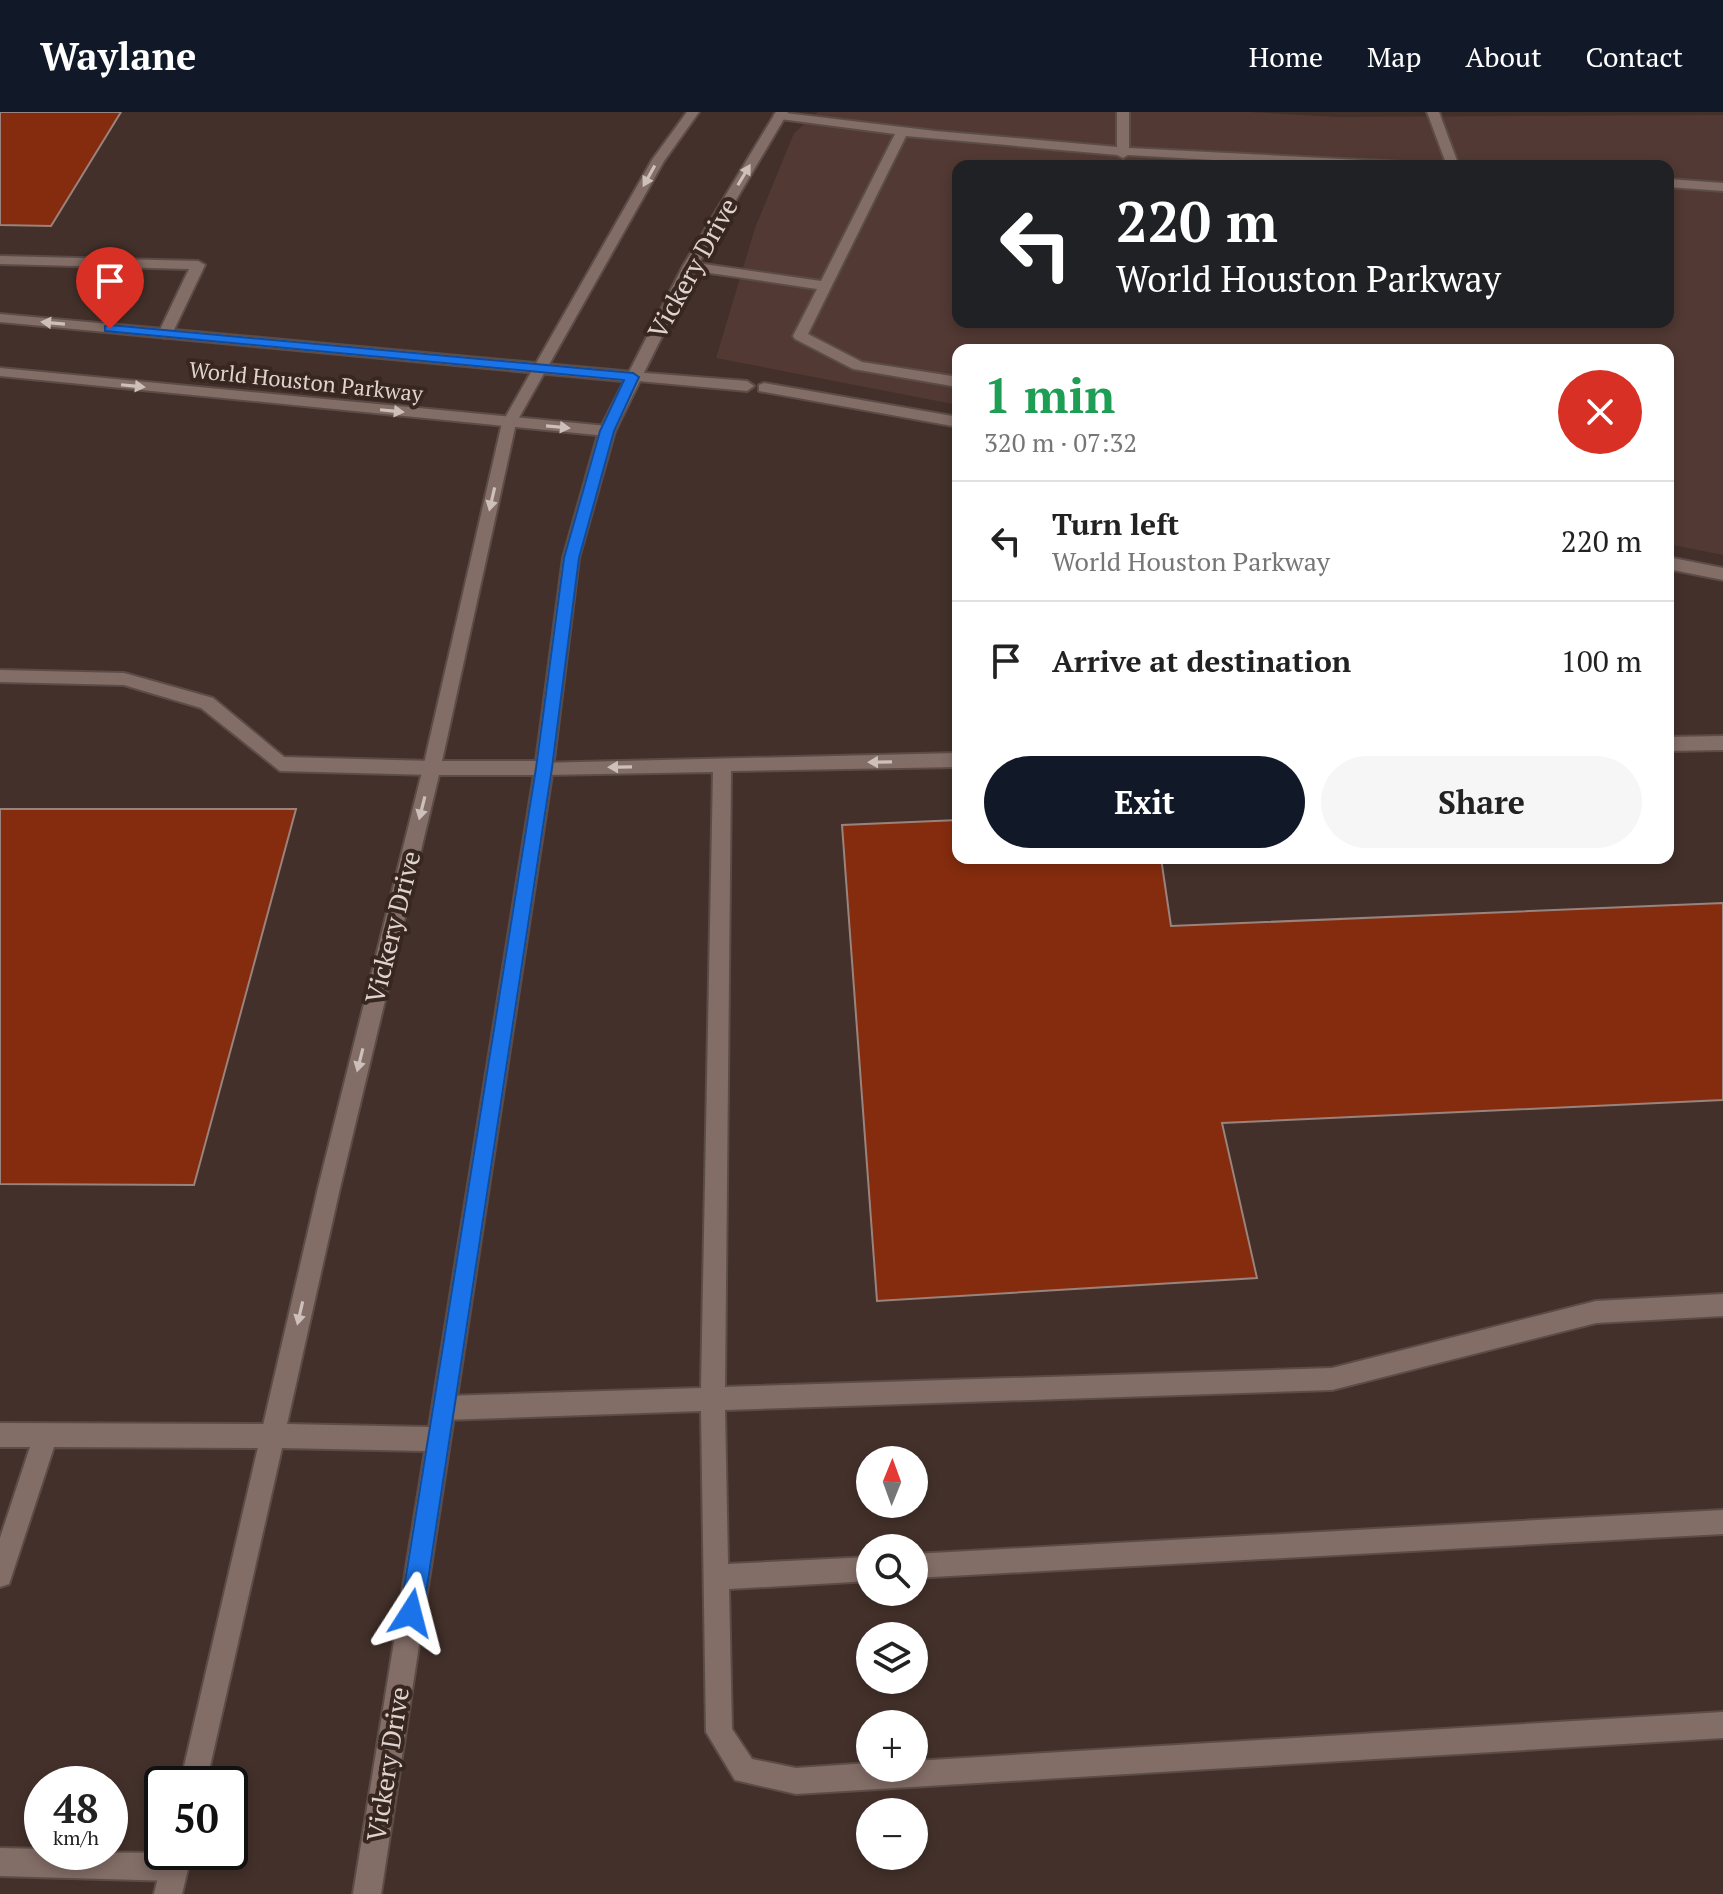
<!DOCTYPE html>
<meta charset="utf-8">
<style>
:root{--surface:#fff;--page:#f6f6f6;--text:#222;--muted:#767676;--line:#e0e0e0;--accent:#111827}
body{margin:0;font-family:"PT Serif",serif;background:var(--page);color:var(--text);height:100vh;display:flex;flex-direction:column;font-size:30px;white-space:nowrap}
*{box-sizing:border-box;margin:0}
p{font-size:26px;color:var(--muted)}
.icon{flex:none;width:44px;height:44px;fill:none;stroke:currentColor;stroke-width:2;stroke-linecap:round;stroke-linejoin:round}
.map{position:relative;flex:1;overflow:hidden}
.details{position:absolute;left:952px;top:232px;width:722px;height:520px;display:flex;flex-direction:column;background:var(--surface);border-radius:16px;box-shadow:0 4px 12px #0003}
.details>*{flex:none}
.top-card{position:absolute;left:952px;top:48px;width:722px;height:168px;border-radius:16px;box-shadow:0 4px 12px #0003;background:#202124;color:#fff;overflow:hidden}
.needle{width:52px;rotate:1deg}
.fabs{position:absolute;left:856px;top:1334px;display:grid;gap:16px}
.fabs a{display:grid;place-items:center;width:72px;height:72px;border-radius:50%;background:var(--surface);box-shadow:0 4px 12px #0003;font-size:40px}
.speed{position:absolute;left:24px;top:1654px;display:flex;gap:16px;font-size:40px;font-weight:700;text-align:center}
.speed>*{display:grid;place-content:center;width:104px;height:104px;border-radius:50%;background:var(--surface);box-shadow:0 4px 12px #0003;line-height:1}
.speed small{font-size:20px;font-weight:400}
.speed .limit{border:4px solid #111;border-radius:12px;background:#fff;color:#111}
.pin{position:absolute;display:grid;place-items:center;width:68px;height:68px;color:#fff;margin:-82px -34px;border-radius:50% 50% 50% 0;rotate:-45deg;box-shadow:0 0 8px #0007}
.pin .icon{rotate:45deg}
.me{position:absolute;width:88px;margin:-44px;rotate:9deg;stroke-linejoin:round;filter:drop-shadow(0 0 6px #0008)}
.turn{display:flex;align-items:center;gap:28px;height:168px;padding:0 32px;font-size:36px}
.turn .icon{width:104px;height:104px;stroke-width:2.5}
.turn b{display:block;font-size:56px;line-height:68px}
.round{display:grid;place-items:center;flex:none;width:84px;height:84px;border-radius:42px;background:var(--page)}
.summary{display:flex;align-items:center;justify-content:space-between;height:136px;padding:0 32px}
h1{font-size:48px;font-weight:600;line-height:60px;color:#1e9e55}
.button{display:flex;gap:16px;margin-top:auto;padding:16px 32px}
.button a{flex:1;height:92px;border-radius:48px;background:var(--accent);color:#fff;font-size:32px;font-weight:600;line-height:92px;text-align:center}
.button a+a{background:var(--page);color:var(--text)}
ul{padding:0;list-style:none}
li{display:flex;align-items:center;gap:24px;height:120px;padding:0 32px;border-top:2px solid var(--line)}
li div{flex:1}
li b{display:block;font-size:30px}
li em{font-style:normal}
header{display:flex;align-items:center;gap:48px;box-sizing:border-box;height:112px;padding:0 40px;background:var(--accent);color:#fff}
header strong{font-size:38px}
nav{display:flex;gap:44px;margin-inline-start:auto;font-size:28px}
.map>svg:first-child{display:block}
.built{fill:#523933;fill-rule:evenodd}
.building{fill:#852c0e;stroke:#99837c;stroke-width:2}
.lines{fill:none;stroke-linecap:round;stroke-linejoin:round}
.service-casing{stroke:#5c4c48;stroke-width:4}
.tertiary-casing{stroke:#5c4c48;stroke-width:4}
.secondary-casing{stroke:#5c4c48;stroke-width:4}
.service{fill:#836d67;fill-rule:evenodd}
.tertiary{fill:#836d67;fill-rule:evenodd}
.secondary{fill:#836d67;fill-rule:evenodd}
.oneway{fill:#cdbfba}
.route{fill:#1a73e8;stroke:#114b97;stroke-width:2}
.labels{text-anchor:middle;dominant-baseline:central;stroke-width:8;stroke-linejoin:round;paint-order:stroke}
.far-street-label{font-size:22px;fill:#dfd3cf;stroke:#382621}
.street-label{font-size:26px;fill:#dfd3cf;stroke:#382621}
</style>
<header>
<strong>Waylane</strong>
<nav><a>Home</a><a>Map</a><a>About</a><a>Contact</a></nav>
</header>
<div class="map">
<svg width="1723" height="1782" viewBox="0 0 1723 1782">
<rect width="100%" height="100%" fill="#43302a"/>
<path class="built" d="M818,0H1249L1337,5L1723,3V443L1668,432V238H958V293L716,246L755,116L794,21ZM958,54H1668V210H958Z"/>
<g class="building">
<path d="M0,0H121L51,114L0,113Z"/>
<path d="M0,697H296L194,1073L0,1072Z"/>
<path d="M958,708V746H1161L1171,814L1723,791V988L1222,1011L1257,1166L877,1189L842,713Z"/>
</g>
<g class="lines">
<defs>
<g id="service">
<path d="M777,0L935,19L1117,35V0H1129V36L1401,50L1407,54H1316L1128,43L1123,46L1117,43L906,24L808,222L862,250L958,265V275L853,257L795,227L793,224L817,177L690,158L683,154L690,150L821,169L895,22L780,7L774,3Z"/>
<path d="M1427,0H1439L1459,54H1447Z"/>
<path d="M1668,67L1723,71V79L1668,75Z"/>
<path d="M0,144L198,149L205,153L172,222L165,226L158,222L189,157L0,152Z"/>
<path d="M633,260L747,269L754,274L747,279L628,268V262Z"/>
<path d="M764,271L958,305V315L759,279V273Z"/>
<path d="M1668,445L1723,456V468L1668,457Z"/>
<path d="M0,558L124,561L213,586L284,645L432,649L441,656L432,663L280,659L201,596L124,573L0,570Z"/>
<path d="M1723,624V638L1668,639V625Z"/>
<path d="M958,641V655L731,659L725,1275L1332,1256L1596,1189L1723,1182V1204L1596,1211L1332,1278L725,1298L728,1452L870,1445V1469L729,1477L732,1617L752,1647L796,1656L870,1651V1656H914V1649L1723,1600V1626L796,1682L735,1668L706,1620L701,1299L444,1308L436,1304L432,1296L436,1288L444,1284L701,1276L713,660L544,663L535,656L538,651Z"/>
<path d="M0,1311L272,1312L280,1316L284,1324L280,1332L272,1336L54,1335L12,1463L9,1472L0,1475V1426L30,1335H0Z"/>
<path d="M1723,1398V1422L914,1466V1442Z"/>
<path d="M0,1736L42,1737V1740L174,1741L184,1745L188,1755L184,1765L174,1769L0,1764Z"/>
</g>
<g id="tertiary">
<path d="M0,202L633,260L640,265L633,270L0,210Z"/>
<path d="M0,256L607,314L615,319L607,324L0,264Z"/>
</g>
<g id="secondary">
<path d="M687,0H699L664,49L516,311L442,649H536L563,446L599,319L683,154L776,0H788L697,154L615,319L579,446L553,656L381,1782H353L425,1339L282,1336L206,1672H180L318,1076L423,656L502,311L652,48ZM439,663H534L429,1315L287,1312L340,1076Z"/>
<path d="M164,1740H192L182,1782H154Z"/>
</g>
</defs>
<use href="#service" class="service-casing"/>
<use href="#tertiary" class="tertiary-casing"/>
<use href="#secondary" class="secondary-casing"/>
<use href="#service" class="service"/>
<use href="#tertiary" class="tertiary"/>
<use href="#secondary" class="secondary"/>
</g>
<defs><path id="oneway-solid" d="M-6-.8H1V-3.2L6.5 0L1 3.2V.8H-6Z" transform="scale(2)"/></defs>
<g class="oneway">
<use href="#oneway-solid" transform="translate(744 63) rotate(-59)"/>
<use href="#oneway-solid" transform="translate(649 64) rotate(119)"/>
<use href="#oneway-solid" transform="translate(53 211) rotate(-175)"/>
<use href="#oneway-solid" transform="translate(133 274) rotate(6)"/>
<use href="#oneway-solid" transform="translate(392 299) rotate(6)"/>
<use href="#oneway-solid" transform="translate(558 315) rotate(5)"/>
<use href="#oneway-solid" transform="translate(492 387) rotate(103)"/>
<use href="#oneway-solid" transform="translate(880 650) rotate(179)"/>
<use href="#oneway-solid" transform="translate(620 655) rotate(179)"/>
<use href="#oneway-solid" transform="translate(422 696) rotate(104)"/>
<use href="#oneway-solid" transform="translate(360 948) rotate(104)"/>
<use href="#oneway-solid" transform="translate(300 1201) rotate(103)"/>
</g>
<path class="route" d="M110,213L633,261L639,265L614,319L579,446L552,656L423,1501L420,1509L411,1513L403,1509L400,1501L536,656L564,446L600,319L624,268L105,219V214Z"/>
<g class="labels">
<g class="far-street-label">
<text transform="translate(306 269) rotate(6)">World Houston Parkway</text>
</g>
<g class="street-label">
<text transform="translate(692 156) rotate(-61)">Vickery Drive</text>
<text transform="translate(392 815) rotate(-76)">Vickery Drive</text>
<text transform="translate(387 1652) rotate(-81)">Vickery Drive</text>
</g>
</g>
</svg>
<div class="fabs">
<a><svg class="needle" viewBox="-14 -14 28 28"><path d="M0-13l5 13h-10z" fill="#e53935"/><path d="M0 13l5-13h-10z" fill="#767676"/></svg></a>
<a><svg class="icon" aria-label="search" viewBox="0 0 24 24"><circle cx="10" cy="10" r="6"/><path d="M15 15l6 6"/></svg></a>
<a><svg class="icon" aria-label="layers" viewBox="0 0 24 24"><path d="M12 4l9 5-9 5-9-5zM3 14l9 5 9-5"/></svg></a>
<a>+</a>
<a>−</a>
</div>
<div class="speed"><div>48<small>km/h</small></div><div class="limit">50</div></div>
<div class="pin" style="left:110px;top:217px;background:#d93025"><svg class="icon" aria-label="arrive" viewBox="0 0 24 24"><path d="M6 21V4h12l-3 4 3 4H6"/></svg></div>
<svg class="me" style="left:411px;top:1501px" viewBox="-20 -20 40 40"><path d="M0-17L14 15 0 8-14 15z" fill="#1a73e8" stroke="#fff" stroke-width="4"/></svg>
<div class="top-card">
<div class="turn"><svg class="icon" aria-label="left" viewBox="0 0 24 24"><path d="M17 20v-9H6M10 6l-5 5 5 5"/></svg><div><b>220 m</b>World Houston Parkway</div></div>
</div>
<section class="details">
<div class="summary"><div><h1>1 min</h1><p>320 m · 07:32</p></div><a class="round" style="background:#d93025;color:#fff"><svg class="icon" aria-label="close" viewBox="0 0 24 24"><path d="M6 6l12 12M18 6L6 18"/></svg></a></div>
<ul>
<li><svg class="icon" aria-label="left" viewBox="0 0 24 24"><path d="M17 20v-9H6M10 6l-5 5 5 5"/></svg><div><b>Turn left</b><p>World Houston Parkway</p></div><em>220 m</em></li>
<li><svg class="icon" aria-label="arrive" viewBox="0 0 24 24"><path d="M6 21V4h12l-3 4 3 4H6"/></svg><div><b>Arrive at destination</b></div><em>100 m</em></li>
</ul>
<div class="button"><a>Exit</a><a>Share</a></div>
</section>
</div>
